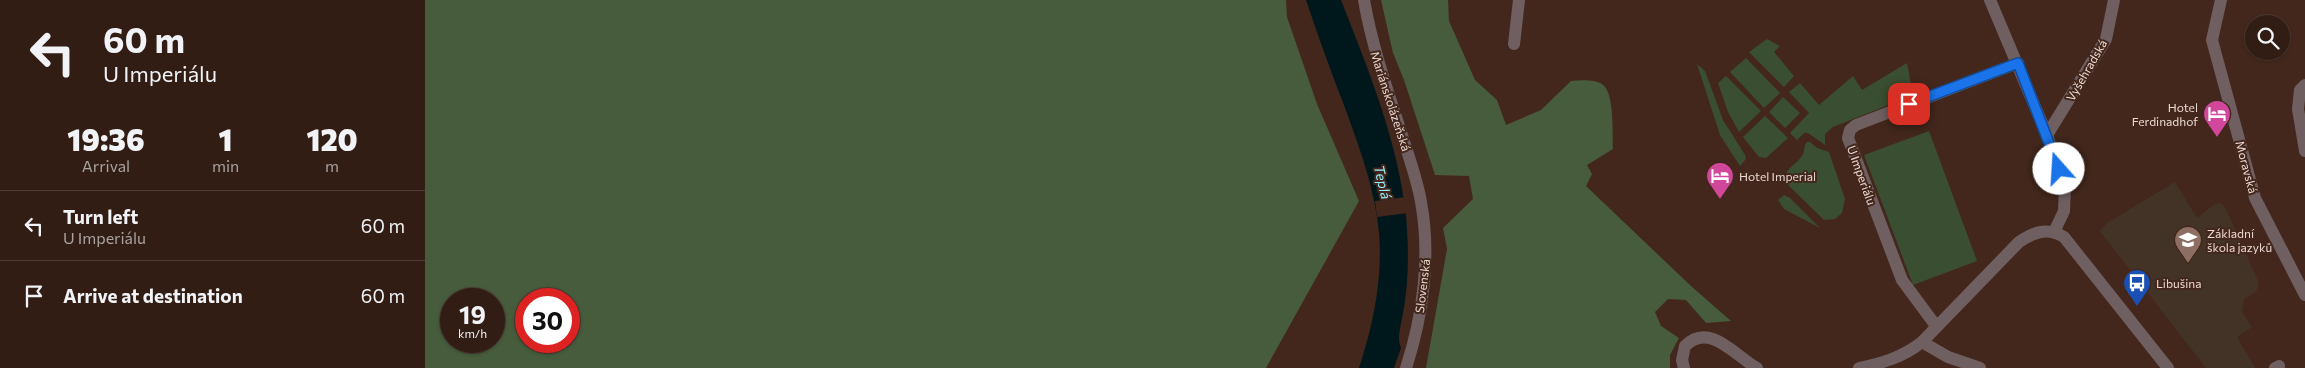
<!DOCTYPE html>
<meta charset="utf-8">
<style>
:root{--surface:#321d15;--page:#3a261e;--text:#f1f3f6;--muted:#a8a2a0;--line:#4d3b34}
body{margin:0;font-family:Commissioner,sans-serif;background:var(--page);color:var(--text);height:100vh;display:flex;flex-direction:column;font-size:19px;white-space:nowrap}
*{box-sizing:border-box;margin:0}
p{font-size:16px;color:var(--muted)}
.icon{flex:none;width:28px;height:28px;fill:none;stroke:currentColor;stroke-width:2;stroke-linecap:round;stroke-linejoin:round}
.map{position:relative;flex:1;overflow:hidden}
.drawer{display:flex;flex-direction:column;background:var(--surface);width:425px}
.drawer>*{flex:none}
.banner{background:#321d15;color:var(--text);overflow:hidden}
.tools{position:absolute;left:1820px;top:15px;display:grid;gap:10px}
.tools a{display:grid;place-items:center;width:45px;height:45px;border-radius:50%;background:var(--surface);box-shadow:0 1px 4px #0004,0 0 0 1px var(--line);font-size:25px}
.speed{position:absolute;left:15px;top:288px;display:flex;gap:10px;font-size:25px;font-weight:700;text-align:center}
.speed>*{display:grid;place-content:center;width:65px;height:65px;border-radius:50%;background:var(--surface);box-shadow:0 1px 4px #0004,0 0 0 1px var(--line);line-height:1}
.speed small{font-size:12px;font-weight:400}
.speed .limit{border:8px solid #d22;background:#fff;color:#111}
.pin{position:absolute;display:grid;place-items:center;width:42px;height:42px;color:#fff;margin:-21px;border-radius:10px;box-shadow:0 2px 8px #0006}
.me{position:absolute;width:55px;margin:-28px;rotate:341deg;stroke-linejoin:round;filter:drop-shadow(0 0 4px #0008)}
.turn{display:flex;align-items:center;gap:18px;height:105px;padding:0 20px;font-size:22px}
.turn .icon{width:65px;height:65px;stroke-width:2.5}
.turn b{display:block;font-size:35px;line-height:42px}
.eta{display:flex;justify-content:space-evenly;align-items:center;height:85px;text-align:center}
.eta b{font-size:30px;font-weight:800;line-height:35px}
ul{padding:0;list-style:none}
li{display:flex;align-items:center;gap:15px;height:70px;padding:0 20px;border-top:1px solid var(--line)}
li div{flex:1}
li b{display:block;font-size:19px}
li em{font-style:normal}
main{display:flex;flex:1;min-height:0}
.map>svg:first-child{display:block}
.education{fill:#433327}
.green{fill:#3a4e31}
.forest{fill:#465c3c;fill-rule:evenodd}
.water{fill:#00181c}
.pier{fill:#43271c}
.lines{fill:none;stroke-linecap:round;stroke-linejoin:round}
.minor{stroke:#6f5f61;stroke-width:12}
.route-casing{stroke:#114b97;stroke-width:12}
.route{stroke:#1a73e8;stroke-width:9}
.labels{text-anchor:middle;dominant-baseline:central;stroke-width:4;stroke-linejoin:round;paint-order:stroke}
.street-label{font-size:12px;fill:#ecd9d2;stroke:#43271c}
.poi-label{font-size:12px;fill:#ecd9d2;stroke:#43271c;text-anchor:start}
.water-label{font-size:14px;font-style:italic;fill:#94edfa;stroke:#43271c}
</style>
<main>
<section class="drawer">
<div class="banner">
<div class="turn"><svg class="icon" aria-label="left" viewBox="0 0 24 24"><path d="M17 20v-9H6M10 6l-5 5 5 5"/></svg><div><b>60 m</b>U Imperiálu</div></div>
</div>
<div class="eta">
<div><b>19:36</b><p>Arrival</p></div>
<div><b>1</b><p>min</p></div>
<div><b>120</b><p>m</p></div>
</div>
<ul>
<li><svg class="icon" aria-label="left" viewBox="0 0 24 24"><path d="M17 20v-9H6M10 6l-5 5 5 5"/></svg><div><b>Turn left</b><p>U Imperiálu</p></div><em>60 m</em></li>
<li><svg class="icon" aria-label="arrive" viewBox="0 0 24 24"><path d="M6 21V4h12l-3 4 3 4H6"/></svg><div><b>Arrive at destination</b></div><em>60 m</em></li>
</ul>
</section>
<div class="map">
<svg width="1880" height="368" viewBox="0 0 1880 368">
<rect width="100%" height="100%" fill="#43271c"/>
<path class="education" d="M1750,182L1772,218L1790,204L1794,203L1800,207L1834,283L1831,292L1819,299L1817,312L1827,327L1812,337L1830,368H1781L1675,231L1682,223Z"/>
<g class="green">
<path d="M1342,39L1355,46L1349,52L1369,76L1359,87L1324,52Z"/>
<path d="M1321,58L1355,93L1339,108L1305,72Z"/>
<path d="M1482,63L1487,90L1481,98L1408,127L1400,134V145L1383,133H1379L1372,140L1365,133L1384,113L1364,92L1375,83L1394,105L1428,76L1437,90Z"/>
<path d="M1272,64L1280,71L1298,120L1320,155L1321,159L1315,166L1295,135Z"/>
<path d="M1301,76L1336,111L1314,132L1303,112L1293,83Z"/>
<path d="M1358,97L1375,113L1360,128L1344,112Z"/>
<path d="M1340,116L1363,138L1341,158L1334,157L1318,137Z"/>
<path d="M1504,131L1552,261L1488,285L1439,155Z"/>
<path d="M1382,142H1385L1392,148L1404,152L1420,199L1417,213L1410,219L1399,220L1361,183L1359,179C1361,167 1373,164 1378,154C1380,150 1378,147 1382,142Z"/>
<path d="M1359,195L1365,198L1395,228L1359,209L1353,200Z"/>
</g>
<g class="forest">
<path d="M0,0H861L862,17L892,104L934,201L841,368H0ZM26,299H69V341H26ZM101,299H144V341H101Z"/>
<path d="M956,0H1023L1024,21L1050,80L1072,100L1081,125L1116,110L1146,81C1155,80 1169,79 1177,84C1190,92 1187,134 1188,149L1162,165L1167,174L1161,186L1266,286L1306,321L1281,323L1261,300L1243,299L1230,312L1236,326L1254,338L1245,355V368H1001L1022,249L1018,228L1048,199L1044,176L1010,175L979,80L968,53Z"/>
</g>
<path class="water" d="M881,0H916C943,69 973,141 981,216C984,250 984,285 977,319C975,329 972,338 976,348L969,368H934C948,325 958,279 954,233C950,189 935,149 920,108C906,72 893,36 881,0Z"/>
<path class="pier" d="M981,197L983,213L952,217L950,201Z"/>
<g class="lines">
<g class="minor">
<path d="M939,0C947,46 962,89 976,132C983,155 992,178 996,202C1006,256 998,316 981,368"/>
<path d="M1565,0L1622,135L1640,187L1639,211L1629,232"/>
<path d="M1796,0L1787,40L1830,198L1880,295"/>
<path d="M1089,44L1094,0"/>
<path d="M1880,85L1875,90L1873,109L1880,151"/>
<path d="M1622,135L1681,39L1689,0"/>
<path d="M1511,326L1477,280L1423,138L1425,130L1431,125L1593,63"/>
<path d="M1497,342L1523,357L1555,368"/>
<path d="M1259,368L1257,360L1260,346C1285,321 1311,357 1332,368"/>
<path d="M1434,368C1458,363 1478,357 1497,342L1594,242C1609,232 1622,227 1639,237L1743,368"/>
<path d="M1850,368L1854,366"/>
</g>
</g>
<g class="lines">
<defs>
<path id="route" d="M1484,104L1593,63L1634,169"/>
</defs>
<use href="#route" class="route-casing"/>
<use href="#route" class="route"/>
</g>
<defs>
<symbol id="hotel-pin" viewBox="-11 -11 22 30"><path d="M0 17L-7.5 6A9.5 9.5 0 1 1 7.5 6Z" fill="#d1479c" stroke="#43271c"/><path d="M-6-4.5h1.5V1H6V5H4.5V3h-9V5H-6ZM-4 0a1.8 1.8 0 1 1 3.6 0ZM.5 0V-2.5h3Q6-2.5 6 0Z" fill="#fff"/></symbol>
<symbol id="school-pin" viewBox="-11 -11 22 30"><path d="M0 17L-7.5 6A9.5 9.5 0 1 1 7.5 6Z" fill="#8d6e63" stroke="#43271c"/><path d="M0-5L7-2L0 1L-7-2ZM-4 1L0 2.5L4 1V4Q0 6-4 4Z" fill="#fff"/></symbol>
<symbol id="bus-pin" viewBox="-11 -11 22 30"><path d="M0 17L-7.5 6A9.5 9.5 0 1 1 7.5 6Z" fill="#1a4fb4" stroke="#43271c"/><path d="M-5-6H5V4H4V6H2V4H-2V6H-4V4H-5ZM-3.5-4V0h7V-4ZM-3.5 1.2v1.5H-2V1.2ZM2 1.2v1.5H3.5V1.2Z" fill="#fff"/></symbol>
</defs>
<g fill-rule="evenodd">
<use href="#hotel-pin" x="1776" y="98" width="32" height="43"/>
<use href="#hotel-pin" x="1279" y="160" width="32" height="43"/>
<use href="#school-pin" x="1747" y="224" width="32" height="43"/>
<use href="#bus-pin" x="1696" y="267" width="32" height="43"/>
</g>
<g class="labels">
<g class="street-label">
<text transform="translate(1661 70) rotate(-60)">Vyšehradská</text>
<text transform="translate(966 101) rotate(72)">Mariánskolázeňská</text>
<text transform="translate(1822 167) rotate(75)">Moravská</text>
<text transform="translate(1437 175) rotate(70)">U Imperiálu</text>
<text transform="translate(997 286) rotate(-83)">Slovenská</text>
</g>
<g class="poi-label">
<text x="1773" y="107" text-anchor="end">Hotel<tspan x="1773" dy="14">Ferdinadhof</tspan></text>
<text x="1314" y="176">Hotel Imperial</text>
<text x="1782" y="233">Základní<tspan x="1782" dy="14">škola jazyků</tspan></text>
<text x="1731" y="283">Libušina</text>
</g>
<g class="water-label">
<text transform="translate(958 182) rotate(77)">Teplá</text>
</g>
</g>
</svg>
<div class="tools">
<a><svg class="icon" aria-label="search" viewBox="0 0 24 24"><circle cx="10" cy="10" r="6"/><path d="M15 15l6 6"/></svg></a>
</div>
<div class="speed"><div>19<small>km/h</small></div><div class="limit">30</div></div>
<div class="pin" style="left:1484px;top:104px;background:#d93025"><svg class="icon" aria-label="arrive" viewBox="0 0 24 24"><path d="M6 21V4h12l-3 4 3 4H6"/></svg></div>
<svg class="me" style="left:1634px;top:169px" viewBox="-20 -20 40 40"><circle r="19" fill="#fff"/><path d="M0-13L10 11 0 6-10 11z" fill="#1a73e8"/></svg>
</div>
</main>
